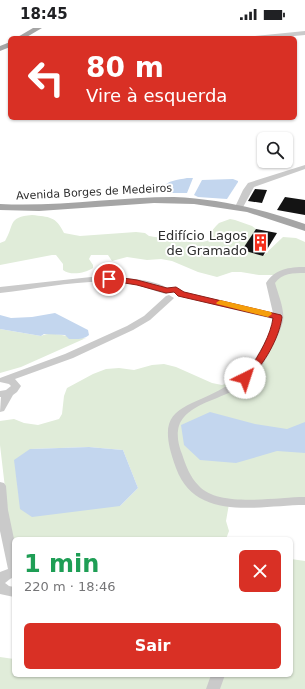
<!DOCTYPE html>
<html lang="pt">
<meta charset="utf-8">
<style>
:root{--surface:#fff;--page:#f2f2f2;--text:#202124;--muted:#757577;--accent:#d93025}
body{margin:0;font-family:"DejaVu Sans",sans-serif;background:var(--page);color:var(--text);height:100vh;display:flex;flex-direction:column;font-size:15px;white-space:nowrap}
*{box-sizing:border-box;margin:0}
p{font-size:13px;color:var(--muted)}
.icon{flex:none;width:22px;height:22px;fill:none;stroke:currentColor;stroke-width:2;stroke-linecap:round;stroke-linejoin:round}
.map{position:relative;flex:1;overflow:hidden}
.details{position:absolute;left:12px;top:509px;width:281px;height:140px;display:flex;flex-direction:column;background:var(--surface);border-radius:6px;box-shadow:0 1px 3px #0004}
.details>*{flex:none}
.banner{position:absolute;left:8px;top:8px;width:289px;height:84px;border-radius:6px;box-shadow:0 1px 3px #0004;background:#d93025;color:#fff;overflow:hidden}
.fabs{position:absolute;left:257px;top:104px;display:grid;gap:8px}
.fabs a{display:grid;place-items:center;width:36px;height:36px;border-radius:6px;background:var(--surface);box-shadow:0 1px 3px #0004;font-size:20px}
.pin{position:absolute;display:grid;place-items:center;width:34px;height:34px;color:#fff;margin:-17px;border:2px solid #fff;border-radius:50%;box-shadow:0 1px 4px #0007}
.me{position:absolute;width:44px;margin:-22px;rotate:41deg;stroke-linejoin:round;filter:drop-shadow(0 0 3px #0008)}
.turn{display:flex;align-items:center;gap:14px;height:84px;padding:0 12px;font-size:18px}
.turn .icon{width:52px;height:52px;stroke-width:2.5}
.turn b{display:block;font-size:28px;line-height:34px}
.round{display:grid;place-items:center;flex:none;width:42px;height:42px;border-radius:6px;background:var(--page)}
.headline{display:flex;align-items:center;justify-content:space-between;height:68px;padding:0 12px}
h1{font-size:24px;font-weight:600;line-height:30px;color:#1e9e55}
.cta{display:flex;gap:8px;margin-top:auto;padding:8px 12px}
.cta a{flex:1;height:46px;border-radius:6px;background:var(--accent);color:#fff;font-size:16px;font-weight:600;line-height:46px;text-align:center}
.status{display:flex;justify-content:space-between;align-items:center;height:28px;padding:0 20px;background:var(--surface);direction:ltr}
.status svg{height:11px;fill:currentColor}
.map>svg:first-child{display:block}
.green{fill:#e0ecd9;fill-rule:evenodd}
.water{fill:#c3d6ee}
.building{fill:#141414}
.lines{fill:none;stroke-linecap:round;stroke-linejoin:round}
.minor{fill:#cacaca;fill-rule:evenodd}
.major{fill:#a5a5a5;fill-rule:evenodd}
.route{fill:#d93025;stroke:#8d1f18}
.slow{fill:#f59e0b}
.labels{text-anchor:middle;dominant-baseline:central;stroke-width:4;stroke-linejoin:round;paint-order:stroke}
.far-street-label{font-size:11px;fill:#2d2d2d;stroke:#fff}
.poi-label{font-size:13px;fill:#2d2d2d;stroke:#fff;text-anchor:end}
</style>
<div class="status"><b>18:45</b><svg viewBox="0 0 49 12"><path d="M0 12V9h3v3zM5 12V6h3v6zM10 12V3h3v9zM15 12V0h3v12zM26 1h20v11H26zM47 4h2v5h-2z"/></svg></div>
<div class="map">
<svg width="305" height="661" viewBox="0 0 305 661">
<rect width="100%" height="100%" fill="#fff"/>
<g class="green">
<path d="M32,187C49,189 56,188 64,205L80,208L136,204L145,205L149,208C162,210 199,218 209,212L210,205L216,198L219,195L230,191L235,192L252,198L256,201L243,222L263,228L283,209L296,210L305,214V473L229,476L226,493L229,503L226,511H14V537L0,417V393L14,391L24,395L38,397L59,391L62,386L64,368L67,360L93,346L106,341L119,340L134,342L152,337L164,336L176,339L212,355L222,357L245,350L276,299L274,247H259L241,244H232L217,249L198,244L172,233L161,231L147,232L127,229L112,233L108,227H91L89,231L93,237V240C86,245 70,248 63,242V236L56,227H52L0,237V215L5,213C15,197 7,189 32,187ZM89,419L123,422L138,460L120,478L30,421Z"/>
<path d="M0,301L41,308C54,301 72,312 86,310L21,339L0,345Z"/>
<path d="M291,531L305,533V661H0V629L14,631V647H291Z"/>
</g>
<g class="water">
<path d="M187,150H193L187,165H173L163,161C166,152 178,152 187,150Z"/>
<path d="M233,151L238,153V154L227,171L198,169L194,167L202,152Z"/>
<path d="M55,285L88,302L89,307C83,312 76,311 69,311L65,307L44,306L41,308L0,301V287L11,290L32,289Z"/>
<path d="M210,384L255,396L287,401L305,394V425L277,423L236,435L200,432L184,417L181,397Z"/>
<path d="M89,419L123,422L138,460L120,478L32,489L20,481L14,432L30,421Z"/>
</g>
<g class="building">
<path d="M255,161L267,162L262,175L248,173Z"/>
<path d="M285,169L305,172V187L277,182Z"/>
<path d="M256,201L277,205L263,228L242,222Z"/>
</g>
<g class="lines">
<g class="minor">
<path d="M305,3V7L272,10H252L255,8Z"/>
<path d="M305,137V141L254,159L242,181H236L235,179L243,162L248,155Z"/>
<path d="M305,239V245C293,245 282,245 275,255C278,266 285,282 283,293C281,304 264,337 257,345C252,350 244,356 238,360C222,370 196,375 184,389C175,399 177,414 182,426C186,438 190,449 199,458C219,480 277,469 305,469V477C260,477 196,495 176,440C151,373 188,384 231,355C247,345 253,335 262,319C266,311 273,300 273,291L178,268L176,266L181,263L273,285L266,255C275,241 289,239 305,239Z"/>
<path d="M91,249C109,248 159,250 171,263L166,266C153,263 141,257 128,255C85,250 42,260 0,265V259Z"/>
<path d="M169,267L174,270L172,272L150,292L133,302L73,330L15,351L21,358L17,364L13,367L4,383L0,384L1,369H0V363L6,362L11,358L9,356L0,354V350L65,326L127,298L144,288L166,268Z"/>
<path d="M0,454L4,455L6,458L8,482L14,511V549L10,551L5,555L9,558L14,559V569L0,566V544L8,541L0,503Z"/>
<path d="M211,647H225L220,661H206Z"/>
</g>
<g class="major">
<path d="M33,0H42L25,10H16Z"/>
<path d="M10,14V19L0,23V18Z"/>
<path d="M174,169C220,171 262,181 305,196V203L247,184L194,176L154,175L39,183L0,182V176C58,179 116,169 174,169Z"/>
</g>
</g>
<path class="route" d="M109,248L137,252L167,260L176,259L184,264L281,287L282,289C279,311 264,336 248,352H241L240,350C243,347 246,345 249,341C259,328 271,306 273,290L178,268L174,264L166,265L137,257L106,252L105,251Z"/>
<path class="slow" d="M220,272L271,284L272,286L268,289L217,276L216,275Z"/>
<defs>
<symbol id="building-bare" viewBox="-9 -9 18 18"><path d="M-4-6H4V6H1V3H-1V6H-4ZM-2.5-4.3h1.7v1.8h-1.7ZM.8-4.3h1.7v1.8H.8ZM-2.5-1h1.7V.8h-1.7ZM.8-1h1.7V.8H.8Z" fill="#f52f1d" stroke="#fff" stroke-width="2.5" paint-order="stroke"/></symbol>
</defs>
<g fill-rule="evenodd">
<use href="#building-bare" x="248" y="202" width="25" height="25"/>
</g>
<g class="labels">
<g class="far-street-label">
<text transform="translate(94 164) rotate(-3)">Avenida Borges de Medeiros</text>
</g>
<g class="poi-label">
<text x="247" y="207">Edifício Lagos<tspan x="247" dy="15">de Gramado</tspan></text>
</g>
</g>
</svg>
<div class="fabs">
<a><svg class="icon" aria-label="search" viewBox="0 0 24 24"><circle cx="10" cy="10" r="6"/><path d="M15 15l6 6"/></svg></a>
</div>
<div class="pin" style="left:109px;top:251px;background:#d93025"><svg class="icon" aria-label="arrive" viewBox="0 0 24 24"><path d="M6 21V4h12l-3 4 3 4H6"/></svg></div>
<svg class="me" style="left:245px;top:350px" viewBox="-20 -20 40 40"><circle r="19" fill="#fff"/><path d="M0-13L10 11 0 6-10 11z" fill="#d93025"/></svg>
<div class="banner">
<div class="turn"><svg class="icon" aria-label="left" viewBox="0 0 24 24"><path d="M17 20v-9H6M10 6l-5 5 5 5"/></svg><div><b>80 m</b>Vire à esquerda</div></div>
</div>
<section class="details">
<div class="headline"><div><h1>1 min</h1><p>220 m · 18:46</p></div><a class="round" style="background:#d93025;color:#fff"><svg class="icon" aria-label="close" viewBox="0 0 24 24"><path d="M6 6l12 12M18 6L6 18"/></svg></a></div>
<div class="cta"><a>Sair</a></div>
</section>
</div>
